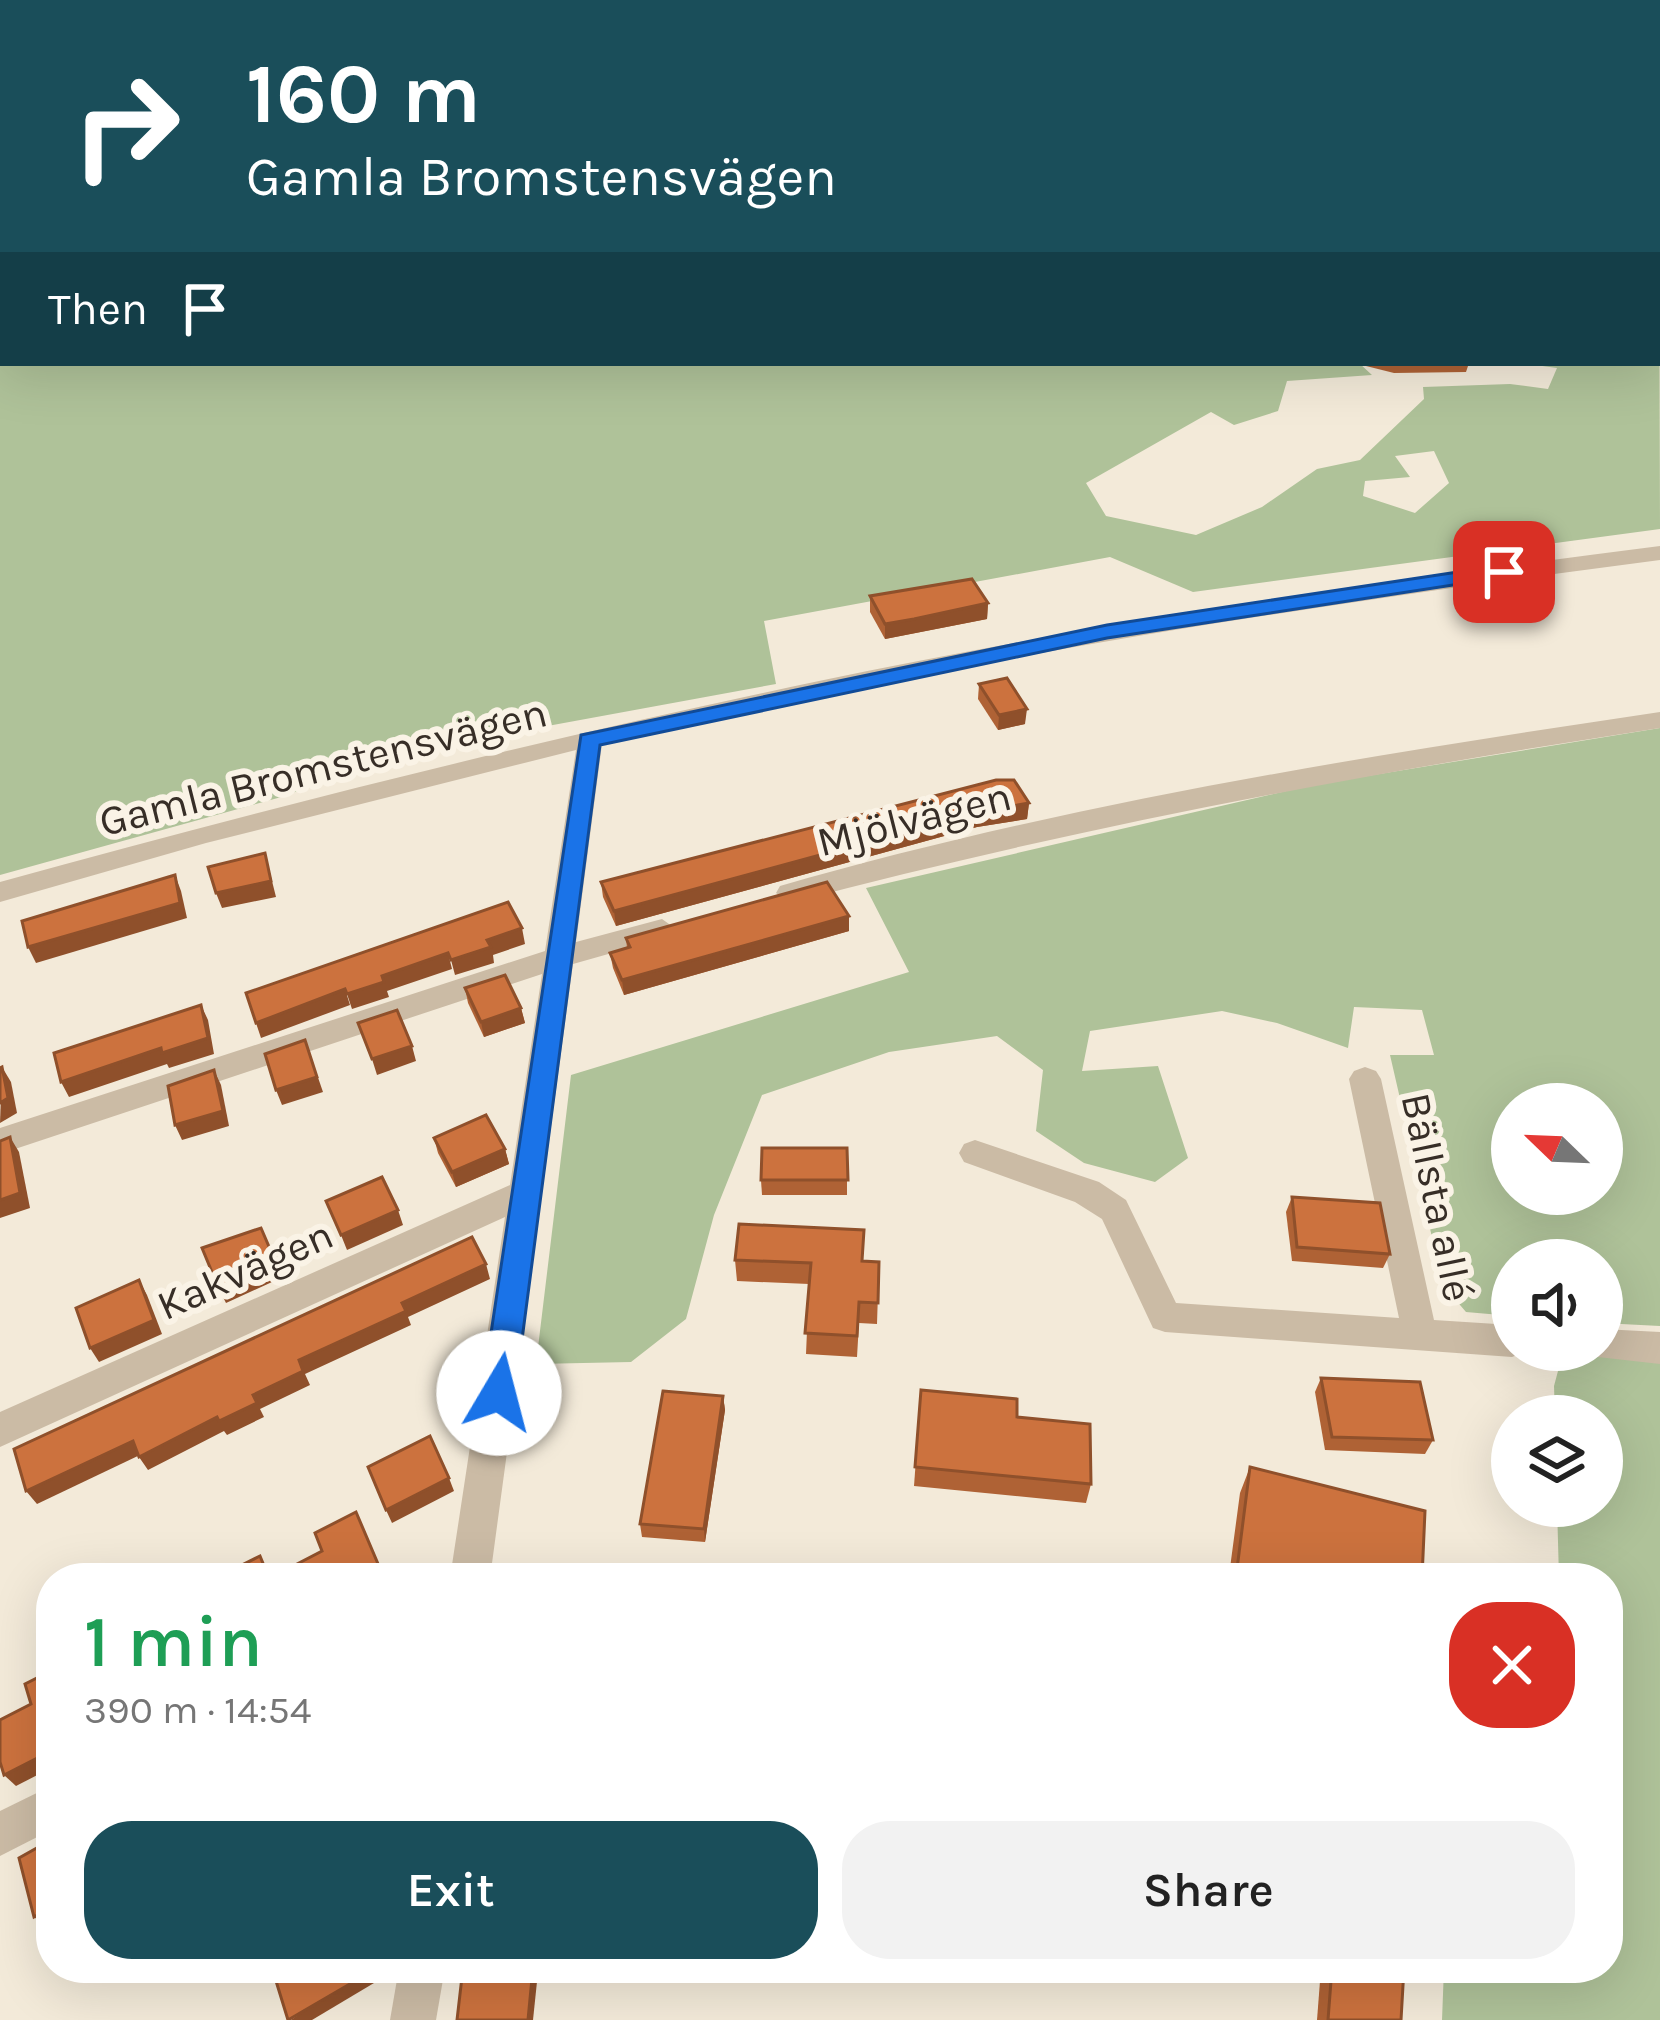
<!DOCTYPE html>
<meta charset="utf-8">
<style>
:root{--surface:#fff;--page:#f2f2f2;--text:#222;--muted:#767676;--accent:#1a4e5a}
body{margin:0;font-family:Karla,sans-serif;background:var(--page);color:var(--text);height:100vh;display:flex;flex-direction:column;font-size:45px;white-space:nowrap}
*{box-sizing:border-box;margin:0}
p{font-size:39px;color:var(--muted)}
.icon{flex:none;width:66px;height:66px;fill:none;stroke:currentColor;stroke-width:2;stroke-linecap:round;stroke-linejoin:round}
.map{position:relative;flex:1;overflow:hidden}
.side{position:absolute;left:36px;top:1563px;width:1587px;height:420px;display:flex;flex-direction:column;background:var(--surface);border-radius:48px;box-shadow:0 12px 48px #0002}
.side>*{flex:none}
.banner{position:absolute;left:0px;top:0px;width:1662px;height:366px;box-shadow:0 12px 48px #0002;background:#1a4e5a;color:#fff;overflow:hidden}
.needle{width:78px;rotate:293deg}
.controls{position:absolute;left:1491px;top:1083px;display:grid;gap:24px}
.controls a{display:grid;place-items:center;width:132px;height:132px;border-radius:50%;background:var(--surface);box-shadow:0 12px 48px #0002;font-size:60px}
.pin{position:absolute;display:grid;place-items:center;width:102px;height:102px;color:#fff;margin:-51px;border-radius:24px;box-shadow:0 6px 18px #0006}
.me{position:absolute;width:132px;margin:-66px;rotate:8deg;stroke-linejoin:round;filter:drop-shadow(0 0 9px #0008)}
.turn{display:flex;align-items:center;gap:42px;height:252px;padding:0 48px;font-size:54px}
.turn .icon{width:156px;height:156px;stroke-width:2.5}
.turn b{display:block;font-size:84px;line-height:102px}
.then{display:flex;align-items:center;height:114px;padding:0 48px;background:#0003;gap:24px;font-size:45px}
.round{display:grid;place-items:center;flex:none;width:126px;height:126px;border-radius:48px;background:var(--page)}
.summary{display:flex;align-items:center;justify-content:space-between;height:204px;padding:0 48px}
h1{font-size:72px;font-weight:600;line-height:90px;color:#1e9e55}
.cta{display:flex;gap:24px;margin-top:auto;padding:24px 48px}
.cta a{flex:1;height:138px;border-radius:48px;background:var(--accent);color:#fff;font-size:48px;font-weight:600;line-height:138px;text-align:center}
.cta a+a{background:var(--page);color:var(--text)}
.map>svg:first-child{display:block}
.green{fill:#afc299;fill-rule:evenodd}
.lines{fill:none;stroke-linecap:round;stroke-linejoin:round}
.minor{fill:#cbbba5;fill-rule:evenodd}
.tertiary{fill:#cbbba5;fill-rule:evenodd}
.primary{fill:#796757;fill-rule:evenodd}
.wall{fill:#af6235}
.shaded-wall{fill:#8f502b}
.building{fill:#cc723e;stroke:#8f502b;stroke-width:3}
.route{fill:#1a73e8;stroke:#114b97;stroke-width:3}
.labels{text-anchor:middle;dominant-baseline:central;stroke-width:12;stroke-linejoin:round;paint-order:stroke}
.street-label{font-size:42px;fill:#372e27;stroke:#faf3e6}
</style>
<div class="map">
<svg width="1660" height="2020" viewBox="0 0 1660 2020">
<rect width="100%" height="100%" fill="#f3ead9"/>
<g class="green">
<path d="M0,0L1206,3H3V363H1359L1372,375L1287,381L1278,411L1234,425L1211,412L1086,483L1106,516L1196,535L1262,507L1317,469L1360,460L1424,399L1423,387L1510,384L1548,389L1557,368L1520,363H1659V177L1660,529L1193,592L1110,557L764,621L776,684L384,756L285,796L0,875ZM1434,451L1449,483L1415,513L1363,496L1365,481L1410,477L1395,456Z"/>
<path d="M1660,728V1326L1602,1323V1260H1512V1316L1466,1312L1443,1285L1390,1055H1434L1422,1010L1354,1007L1348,1048L1277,1023L1222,1011L1090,1031L1082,1071L1158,1066L1188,1158L1155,1182L1084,1163L1036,1131L1043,1070L997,1036L889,1052L762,1095L714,1215L686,1319L631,1362L536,1364L571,1075L909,972L866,888L1312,785ZM1512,1104H1602V1194H1512Z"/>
<path d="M1608,1350L1660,1353V2020H1442L1444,1968H1608V1578H1559L1557,1506H1602V1416H1555L1554,1386L1562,1356Z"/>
</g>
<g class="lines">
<g class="minor">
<path d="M1014,0H1033L1035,3H1016Z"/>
<path d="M1118,0H1147L1148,1L1121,3Z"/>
<path d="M1660,546V560C1305,606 951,660 602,744L576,942L662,919L676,929L672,936L573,964L490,1578H450L505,1217L0,1447V1412L510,1185L542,974L0,1154V1128L545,951L576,750L206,843L0,902V882C271,807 543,739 819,681C1097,623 1378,582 1660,546Z"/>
<path d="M1660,712V728C1367,773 1077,827 790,903L776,893L780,886C1067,803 1365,756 1660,712Z"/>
<path d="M1365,1067L1376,1071L1381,1079L1434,1320L1512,1325V1350L1525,1352L1512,1357L1165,1332L1153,1328L1102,1219L1075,1202L964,1162L959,1153L964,1144L975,1140L1099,1182L1126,1200L1176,1303L1399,1318L1349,1079L1354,1071Z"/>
<path d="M1602,1329L1660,1332V1364L1589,1356L1587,1350H1602Z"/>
<path d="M51,1786V1830L0,1856V1811Z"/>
<path d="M399,1968H445L436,2020H390Z"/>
</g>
<rect class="tertiary" x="1659" y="135" width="1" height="11"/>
<g class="primary">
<path d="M1428,0H1454L1457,3H1431Z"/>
<path d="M1478,0H1511L1514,3H1481Z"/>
<rect x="1659" y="29" width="1" height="9"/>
</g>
</g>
<g class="wall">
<path d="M1354,363H1469L1466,372L1394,373Z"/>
<path d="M870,596L988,603L987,619L885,639L870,612Z"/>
<path d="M979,684L1025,724L998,730L978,699Z"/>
<path d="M1029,803L1027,819L977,827L616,926L603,897L601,882Z"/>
<path d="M849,916V931L624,995L613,968L610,953L627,948L626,938Z"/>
<path d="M465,988L521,1008L525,1023L484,1037L468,1003Z"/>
<path d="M434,1138L505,1149L509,1164L456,1187L438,1153Z"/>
<path d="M847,1148V1195H762L761,1180Z"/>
<path d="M1292,1197L1390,1254L1383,1268L1292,1261L1286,1212Z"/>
<path d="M735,1260L879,1262L877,1324L859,1323L857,1357L806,1354L809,1284L737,1281Z"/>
<path d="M1321,1378L1433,1440L1425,1454L1325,1450L1315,1392Z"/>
<path d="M921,1390L1017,1417L1091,1484L1086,1503L914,1486Z"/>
<path d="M723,1396L725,1410L705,1542L642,1537L640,1524Z"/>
<path d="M1250,1467L1422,1578H1221L1226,1567L1230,1568L1240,1493Z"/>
<path d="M1321,1968H1404L1401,2020H1317Z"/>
</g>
<g class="shaded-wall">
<path d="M875,0H930L922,3H866Z"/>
<path d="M988,603L987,619L885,639V624Z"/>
<path d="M1027,709L1025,724L998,730L999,715Z"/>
<path d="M1029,803L1027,819L977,827L616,926L614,911L978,812Z"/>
<path d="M265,853L276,897L222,908L216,893Z"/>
<path d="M175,875L181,891L187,918L36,963L28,947Z"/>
<path d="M849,916V931L624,995L622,980Z"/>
<path d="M522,928L525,944L493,955L494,963L455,975L451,960L487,940Z"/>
<path d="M448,953L452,969L387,991L389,997L352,1009L347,994L382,976Z"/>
<path d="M345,989L350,1005L261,1038L256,1023Z"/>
<path d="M201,1005L208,1020L214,1054L169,1068L167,1064L69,1097L61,1082L161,1048Z"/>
<path d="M521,1008L525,1023L484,1037L481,1022Z"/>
<path d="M305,1040L323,1092L282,1105L276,1090Z"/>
<path d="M412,1046L416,1061L377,1075L372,1059Z"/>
<path d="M2,1067L11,1082L17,1113L0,1123Z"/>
<path d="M214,1070L221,1085L229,1126L182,1140L175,1125Z"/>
<path d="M10,1137L19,1152L30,1208L0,1218V1200Z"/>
<path d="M505,1149L509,1164L456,1187L452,1172Z"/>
<path d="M398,1210L403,1225L347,1250L341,1235Z"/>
<path d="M276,1263L283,1277L226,1303L219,1289Z"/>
<path d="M486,1264L490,1279L408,1317L411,1325L305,1374L310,1385L260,1409L264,1417L227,1435L224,1431L148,1470L139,1457L253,1395L299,1360L402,1303Z"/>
<path d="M139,1280L147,1295L162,1334L99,1362L90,1348Z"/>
<path d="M723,1396L725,1410L705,1542L704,1529Z"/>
<path d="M133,1441L142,1454L37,1504L26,1491Z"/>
<path d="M449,1478L454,1491L392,1523L386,1510Z"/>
<path d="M51,1751V1768L16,1786L4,1775Z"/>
<path d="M51,1907V1923L46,1926L34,1917Z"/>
<path d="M364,1968H369L374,1983L312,2020H291Z"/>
<path d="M533,1968H535L538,1972L533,2020H528Z"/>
</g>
<g class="building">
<path d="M773,0H875L866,3H765Z"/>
<path d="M972,579L988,603L914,619L885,624L870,596Z"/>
<path d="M1007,678L1027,709L999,715L979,684Z"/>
<path d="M996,780H1014L1029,803L978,812L614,911L601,882Z"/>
<path d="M265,853L271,881L216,893L208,867Z"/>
<path d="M175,875L180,903L28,947L22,921Z"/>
<path d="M827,882L849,916L622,980L610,953L630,947L626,938Z"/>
<path d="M508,902L522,928L487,940L491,947L451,960L448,953L382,976L384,982L347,994L345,989L256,1023L246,993Z"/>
<path d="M505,975L521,1008L481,1022L465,988Z"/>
<path d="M201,1005L208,1038L162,1053L161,1048L61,1082L54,1053Z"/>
<path d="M397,1010L412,1046L372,1059L358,1023Z"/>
<path d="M305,1040L317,1077L276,1090L265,1054Z"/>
<path d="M2,1067L8,1098L0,1103V1068Z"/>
<path d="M214,1070L223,1111L175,1125L168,1086Z"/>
<path d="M486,1115L505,1149L452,1172L434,1138Z"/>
<path d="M10,1137L20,1193L0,1200V1141Z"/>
<path d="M762,1148H847L848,1180H761Z"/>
<path d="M382,1177L398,1210L341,1235L326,1201Z"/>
<path d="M1292,1197L1380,1203L1390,1254L1297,1247Z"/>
<path d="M739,1224L864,1230L862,1261L879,1262L878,1303L859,1302L857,1336L805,1333L811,1263L735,1260Z"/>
<path d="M261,1228L276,1263L219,1289L202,1248Z"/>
<path d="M472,1237L486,1264L402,1303L406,1311L299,1360L303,1371L253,1395L257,1403L219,1421L217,1417L139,1457L133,1441L26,1491L14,1449Z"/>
<path d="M139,1280L154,1320L90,1348L76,1308Z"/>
<path d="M1321,1378L1420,1382L1433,1440L1332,1437Z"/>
<path d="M921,1390L1017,1399V1417L1090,1424L1091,1484L915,1467Z"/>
<path d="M663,1391L723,1396L704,1529L640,1524Z"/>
<path d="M430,1436L449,1478L386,1510L368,1467Z"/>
<path d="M1250,1467L1425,1511L1422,1578H1225L1226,1567L1237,1569Z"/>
<path d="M356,1512L384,1578H270L322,1551L315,1533Z"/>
<path d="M260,1556L269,1578H231L228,1572Z"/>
<path d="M51,1671V1751L4,1775L0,1762V1720L31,1704L25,1684Z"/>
<path d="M51,1840V1907L34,1917L19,1858Z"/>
<path d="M272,1968H364L367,1974L288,2020Z"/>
<path d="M463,1968H533L528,2020H457Z"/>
<path d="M1332,1968H1404L1401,2020H1328Z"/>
</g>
<path class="route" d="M1504,565L1512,567V576L1107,638L600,745L515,1393L511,1403L499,1408L487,1403L482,1393L581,735L1107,625Z"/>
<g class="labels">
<g class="street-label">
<text transform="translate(323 767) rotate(-14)">Gamla Bromstensvägen</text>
<text transform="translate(914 819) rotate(-14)">Mjölvägen</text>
<text transform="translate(1437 1197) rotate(78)">Bällsta allé</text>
<text transform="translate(245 1270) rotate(-24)">Kakvägen</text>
</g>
</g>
</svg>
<div class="controls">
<a><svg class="needle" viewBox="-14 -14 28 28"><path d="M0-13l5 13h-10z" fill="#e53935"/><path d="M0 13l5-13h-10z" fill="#767676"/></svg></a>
<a><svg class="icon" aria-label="sound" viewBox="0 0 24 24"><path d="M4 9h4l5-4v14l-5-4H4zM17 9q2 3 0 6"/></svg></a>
<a><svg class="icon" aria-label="layers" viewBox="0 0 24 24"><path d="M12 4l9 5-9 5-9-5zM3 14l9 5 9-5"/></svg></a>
</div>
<div class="pin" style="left:1504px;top:572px;background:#d93025"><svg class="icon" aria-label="arrive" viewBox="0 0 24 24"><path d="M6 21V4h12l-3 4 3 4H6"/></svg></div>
<svg class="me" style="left:499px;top:1393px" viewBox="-20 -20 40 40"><circle r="19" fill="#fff"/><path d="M0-13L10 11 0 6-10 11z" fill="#1a73e8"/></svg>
<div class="banner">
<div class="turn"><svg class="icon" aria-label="right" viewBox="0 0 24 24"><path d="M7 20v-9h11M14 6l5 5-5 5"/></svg><div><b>160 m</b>Gamla Bromstensvägen</div></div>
<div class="then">Then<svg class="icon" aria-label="arrive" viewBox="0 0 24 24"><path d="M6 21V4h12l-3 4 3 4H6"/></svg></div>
</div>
<section class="side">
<div class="summary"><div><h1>1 min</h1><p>390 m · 14:54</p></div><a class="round" style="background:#d93025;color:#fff"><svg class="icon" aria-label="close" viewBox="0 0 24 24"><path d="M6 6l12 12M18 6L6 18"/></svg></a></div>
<div class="cta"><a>Exit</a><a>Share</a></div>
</section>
</div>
